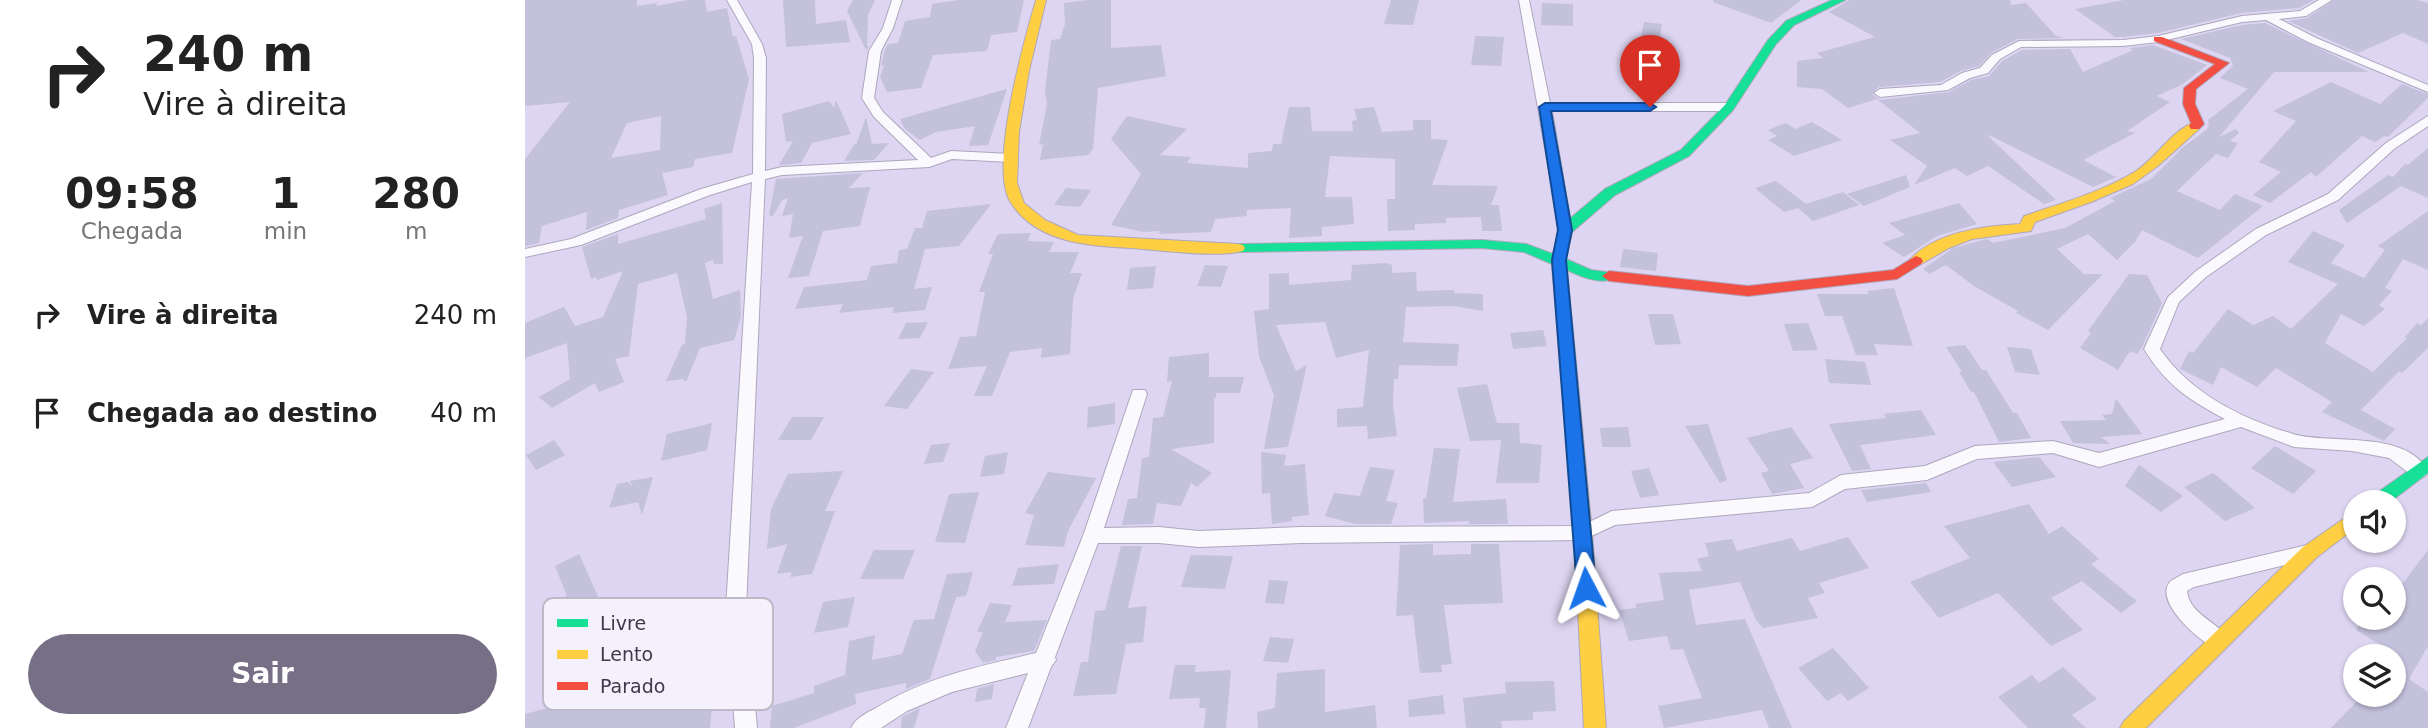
<!DOCTYPE html>
<html lang="pt">
<meta charset="utf-8">
<style>
:root{--surface:#fff;--page:#f6f6f6;--text:#222;--muted:#767676;--accent:#766f86}
body{margin:0;font-family:"DejaVu Sans",sans-serif;background:var(--page);color:var(--text);height:100vh;display:flex;flex-direction:column;font-size:26px;white-space:nowrap}
*{box-sizing:border-box;margin:0}
p{font-size:23px;color:var(--muted)}
.icon{flex:none;width:38px;height:38px;fill:none;stroke:currentColor;stroke-width:2;stroke-linecap:round;stroke-linejoin:round}
.map{position:relative;flex:1;overflow:hidden}
.drawer{display:flex;flex-direction:column;background:var(--surface);width:525px}
.drawer>*{flex:none}
.hud{background:#fff;color:var(--text);overflow:hidden}
.tools{position:absolute;left:1818px;top:490px;display:grid;gap:14px}
.tools a{display:grid;place-items:center;width:63px;height:63px;border-radius:50%;background:var(--surface);box-shadow:0 2px 5px #0004;font-size:35px}
.pin{position:absolute;display:grid;place-items:center;width:60px;height:60px;color:#fff;margin:-72px -30px;border-radius:50% 50% 50% 0;rotate:-45deg;box-shadow:0 0 7px #0007}
.pin .icon{rotate:45deg}
.me{position:absolute;width:77px;margin:-38px;rotate:356deg;stroke-linejoin:round;filter:drop-shadow(0 0 5px #0008)}
.turn{display:flex;align-items:center;gap:24px;height:147px;padding:0 28px;font-size:32px}
.turn .icon{width:91px;height:91px;stroke-width:2.5}
.turn b{display:block;font-size:49px;line-height:60px}
.eta{display:flex;justify-content:space-evenly;align-items:center;height:119px;text-align:center}
.eta b{font-size:42px;font-weight:600;line-height:49px}
.button{display:flex;gap:14px;margin-top:auto;padding:14px 28px}
.button a{flex:1;height:80px;border-radius:42px;background:var(--accent);color:#fff;font-size:28px;font-weight:600;line-height:80px;text-align:center}
ul{padding:0;list-style:none}
li{display:flex;align-items:center;gap:21px;height:98px;padding:0 28px}
li div{flex:1}
li b{display:block;font-size:26px}
li em{font-style:normal}
main{display:flex;flex:1;min-height:0}
.map>svg:first-child{display:block}
.building{fill:#c3c1db;fill-rule:evenodd}
.lines{fill:none;stroke-linecap:round;stroke-linejoin:round}
.street-casing{stroke:#aea7bd;stroke-width:2}
.fast-casing{stroke:#aea7bd;stroke-width:2}
.slow-casing{stroke:#aea7bd;stroke-width:2}
.jam-casing{stroke:#aea7bd;stroke-width:2}
.street{fill:#faf9fd;fill-rule:evenodd}
.fast{fill:#16e098;fill-rule:evenodd}
.slow{fill:#ffcf43;fill-rule:evenodd}
.jam{fill:#f24e42;fill-rule:evenodd}
.route{fill:#1a73e8;stroke:#114b97;stroke-width:2}
.key{fill:#f4f1fc;stroke:#bebac8;stroke-width:2}
.key-label{font-size:19px;fill:#3f384d}
</style>
<main>
<section class="drawer">
<div class="hud">
<div class="turn"><svg class="icon" aria-label="right" viewBox="0 0 24 24"><path d="M7 20v-9h11M14 6l5 5-5 5"/></svg><div><b>240 m</b>Vire à direita</div></div>
</div>
<div class="eta">
<div><b>09:58</b><p>Chegada</p></div>
<div><b>1</b><p>min</p></div>
<div><b>280</b><p>m</p></div>
</div>
<ul>
<li><svg class="icon" aria-label="right" viewBox="0 0 24 24"><path d="M7 20v-9h11M14 6l5 5-5 5"/></svg><div><b>Vire à direita</b></div><em>240 m</em></li>
<li><svg class="icon" aria-label="arrive" viewBox="0 0 24 24"><path d="M6 21V4h12l-3 4 3 4H6"/></svg><div><b>Chegada ao destino</b></div><em>40 m</em></li>
</ul>
<div class="button"><a>Sair</a></div>
</section>
<div class="map">
<svg width="1903" height="728" viewBox="0 0 1903 728">
<rect width="100%" height="100%" fill="#ddd5f1"/>
<g class="building">
<path d="M0,0H112V6L132,3L131,6L163,0H180L182,12L202,8L208,37L211,36L224,79L207,153L170,159L168,167L137,173L143,195L94,210L93,218L61,230L62,212L17,226L14,243L0,246V159L45,102L0,106ZM136,116L135,150L86,158L102,123Z"/>
<path d="M258,0H290L291,24L321,20L325,42L261,47Z"/>
<path d="M328,0H350L343,15L342,46H344L341,50L322,11Z"/>
<path d="M434,0H499L492,32L466,35L462,51L408,55L396,88L362,92L355,77L359,65L356,66L359,52L363,44L373,43L380,21L405,17L407,4Z"/>
<path d="M564,0H586V48L636,45L641,76L573,88L568,149L563,155L515,160L518,144L514,145L522,104L520,91L526,40L535,39L540,24L539,3Z"/>
<path d="M866,0H894L888,25L859,24Z"/>
<path d="M1188,0H1276L1246,23L1188,2Z"/>
<path d="M1324,0H1485L1486,5L1501,3L1531,36L1539,38L1493,39L1466,53L1454,66L1436,71L1415,82L1354,87L1347,94L1355,100L1424,92L1446,80L1464,76L1477,61L1497,50L1545,49L1558,72L1608,50L1605,48L1628,45L1682,65L1658,84L1632,96L1645,102L1602,131L1610,133L1558,160L1591,177L1568,187L1464,135L1463,136L1531,200L1519,204L1463,166L1442,176L1430,168L1389,185L1402,166L1365,140L1395,133L1352,99L1323,108L1297,89L1272,87V61L1298,58L1292,53L1350,37L1304,12Z"/>
<path d="M1599,0H1789L1774,8L1716,13L1633,33L1598,37H1590L1550,9Z"/>
<path d="M1809,0H1892L1903,3V44L1878,33L1833,53L1763,21L1782,18Z"/>
<path d="M1017,3L1048,4V26L1016,25Z"/>
<path d="M1119,22L1137,24L1134,43L1115,41Z"/>
<path d="M1740,23L1844,72H1749L1694,137L1711,129L1714,133L1705,141L1713,143L1703,158L1691,154L1652,191L1695,210L1710,194L1738,206L1673,258L1617,230L1610,242L1592,260L1563,234L1532,249L1559,274H1578L1523,330L1491,313L1493,311L1449,286L1421,265L1404,274L1398,269L1428,248L1462,239L1468,243L1540,228L1590,201L1585,198L1626,179L1658,147L1681,130L1684,126L1683,120L1723,89L1695,78L1708,65L1705,58L1656,39L1717,25Z"/>
<path d="M950,36L979,37L976,66L946,65Z"/>
<path d="M1806,82L1855,104L1877,84L1903,94V98L1863,137L1859,136L1850,142L1837,136L1791,177L1786,172L1745,203L1728,195L1756,172L1734,162L1771,121L1748,111Z"/>
<path d="M482,89L463,145L444,146L450,126L411,132L395,140L380,129L375,119Z"/>
<path d="M311,100L326,134L287,143L276,163L254,165L268,141L261,142L257,114L304,101L309,108Z"/>
<path d="M764,107H785L787,131H828L827,121L832,120L829,109L849,107L857,132L888,130V120H906V139L923,140L907,185L973,186L966,205H974L977,231H957L956,217L921,218V223L890,224V230L863,231L862,199H870V159L805,156L800,197H827L829,224L797,227V236L764,238L766,208L722,210V216L690,219L686,232L634,234L635,231L619,232L586,225L616,174L586,139L602,116L662,129L635,155L666,157L662,163L723,168V153L747,151L748,144H756Z"/>
<path d="M341,117L347,144L364,143L349,160L319,161L330,143L331,145Z"/>
<path d="M1287,122L1317,140L1269,156L1243,140L1252,136L1243,130L1261,123L1270,129Z"/>
<path d="M1903,148V198L1876,186L1822,223L1814,210L1863,175L1868,177L1880,164L1883,165Z"/>
<path d="M338,173L324,188L345,187L335,226L298,231L284,276L263,278L278,236L264,238L268,214L257,216L263,198L257,200L248,216L244,215L251,179Z"/>
<path d="M1381,175L1385,187L1339,206L1322,194Z"/>
<path d="M1251,181L1281,204L1318,192L1334,205L1288,221L1273,208L1259,212L1230,188Z"/>
<path d="M541,188L566,190L555,207L529,205Z"/>
<path d="M197,203L198,264H189L188,260L180,263L188,299L215,290L216,317L209,340L175,348L161,382L158,379L141,381L157,345L160,344L162,317L152,273L113,284L104,356L90,359L99,382L74,392L70,383L27,408L14,397L45,379L42,343L0,358V323L39,307L50,326L78,317L98,271L72,280L71,277L66,279L57,247L93,234V244L181,219L179,209Z"/>
<path d="M1434,203L1452,224L1412,236L1379,257L1357,243L1380,235L1364,223Z"/>
<path d="M466,204L434,246L400,249L389,289L407,287L400,310L367,313L369,307L314,313L318,304L270,309L279,287L342,280L346,266L372,263L374,250L382,249L390,228H397L402,211Z"/>
<path d="M1903,211V270L1878,259L1860,288L1867,291L1854,305L1860,309L1839,326L1816,314L1800,343L1848,372L1882,338L1880,337L1892,323L1896,325L1903,318V348L1877,373L1874,371L1836,410L1870,429L1859,441L1797,412L1807,402L1751,368L1732,387L1696,367L1688,385L1655,369L1664,351L1668,353L1703,309L1728,325L1748,316L1766,329L1813,284L1763,262L1788,231L1820,245L1806,263L1839,278L1860,250L1853,246Z"/>
<path d="M506,233L503,241L529,242L524,252H554L545,273H557L548,299L545,354L516,358L517,348L485,352L467,396H449L462,366L423,369L435,337L451,336L460,292H454L468,254H463L473,234Z"/>
<path d="M1098,249L1133,253L1131,271L1095,267Z"/>
<path d="M861,263L867,265V273L891,272L892,291L929,290V293L958,294V311L929,306L881,307L878,342L934,344L932,366L874,365L873,379H869L868,405L872,436L843,439L842,426L812,427V409L838,407L844,350L811,358L800,322L751,325L771,371L782,365L763,447L739,449L749,395L734,357L729,311L744,309V274L764,273V285L826,280L827,265Z"/>
<path d="M680,265L703,266L696,287L672,286Z"/>
<path d="M631,266L628,288L602,290L605,268Z"/>
<path d="M1604,274L1622,275L1637,303L1617,347L1612,354L1605,351L1593,370L1555,348L1566,333L1563,331Z"/>
<path d="M1369,288L1388,346L1349,344L1353,355H1331L1317,316H1300L1292,294H1344L1342,291Z"/>
<path d="M1123,314H1148L1156,344L1130,345Z"/>
<path d="M403,322L395,338L373,339L381,323Z"/>
<path d="M1283,323L1293,350L1268,351L1259,324Z"/>
<path d="M1018,330L1022,346L988,349L985,333Z"/>
<path d="M1440,345L1457,370H1461L1488,413H1492L1506,438L1474,442L1449,392H1446L1434,372H1437L1421,347Z"/>
<path d="M1482,347L1506,349L1515,375L1490,372Z"/>
<path d="M684,353V377H719L715,393H691V398H689V443L646,449L687,473L672,487L666,483L656,506L632,503L628,524L597,525L603,499L612,498L617,458L624,457L628,418L638,417L647,381L642,382L644,357Z"/>
<path d="M1300,359L1340,362L1346,385L1304,383Z"/>
<path d="M386,369L409,372L382,409L359,406Z"/>
<path d="M962,384L972,423H994L995,443L1017,445L1014,483H971L976,440L945,441L932,388Z"/>
<path d="M1591,399L1617,434L1576,437L1585,444L1548,443L1535,421L1581,420L1577,415L1587,414Z"/>
<path d="M590,403V424L562,428L563,407Z"/>
<path d="M1396,410L1411,435L1335,445L1346,469L1327,471L1304,424L1361,418L1359,414Z"/>
<path d="M267,417H299L286,440H253Z"/>
<path d="M187,423L182,450L136,461L142,434Z"/>
<path d="M1183,424L1202,480L1195,483L1160,426Z"/>
<path d="M1103,427L1106,447H1077L1075,428Z"/>
<path d="M1266,427L1288,458L1265,464L1279,488L1247,494L1236,473L1244,471L1222,438Z"/>
<path d="M29,440L40,455L11,470L1,455Z"/>
<path d="M425,443L418,462L399,464L406,445Z"/>
<path d="M1750,446L1791,471L1768,494L1726,468Z"/>
<path d="M909,448L935,449L928,502L981,499L983,524H944V521L899,523L898,498H901Z"/>
<path d="M483,452L479,474L455,477L460,456Z"/>
<path d="M736,452L761,455L759,466L780,464L784,515L767,517V521L747,524L745,493L737,494Z"/>
<path d="M1514,457L1531,477L1487,487L1468,462Z"/>
<path d="M1614,465L1658,496L1636,512L1600,486Z"/>
<path d="M845,467L870,470L861,501L873,503L866,524H830L800,516L809,493L835,496Z"/>
<path d="M1124,468L1134,495L1115,498L1106,471Z"/>
<path d="M318,471L300,511H310L287,574L265,577L267,572L252,574L262,544L242,549L246,509L263,474Z"/>
<path d="M523,472L571,478L543,531L539,547L500,545L509,515L500,513Z"/>
<path d="M1688,473L1703,485L1730,508L1700,521L1659,487Z"/>
<path d="M128,477L117,515L113,502L84,508L92,484L103,482L107,487L105,481Z"/>
<path d="M1401,483L1406,492L1342,502L1336,490Z"/>
<path d="M454,492L440,543L410,542L424,494Z"/>
<path d="M1504,504L1524,534L1537,526L1574,559L1566,564L1612,601L1596,613L1557,581L1526,598L1558,630L1526,646L1473,593L1414,618L1385,582L1445,558L1419,526Z"/>
<path d="M1323,537L1344,568L1294,583L1300,593L1283,598L1293,618L1238,628L1231,620L1215,582L1164,590L1171,625L1220,619L1267,728H1244L1237,710L1139,728L1133,706L1177,698L1158,649L1146,650L1142,636L1104,641L1094,610L1112,608L1110,604L1139,600L1134,573L1177,571L1172,559L1184,556L1180,543L1207,539L1212,551L1267,538L1275,551Z"/>
<path d="M908,544V555L946,554V544H974L978,603L919,605L927,664L916,665L917,672L895,673L888,615L871,616L875,545Z"/>
<path d="M596,546H617L603,608L622,606L618,642L601,644L591,694L548,696L556,662H563L570,611L580,610Z"/>
<path d="M349,550H390L378,579H335Z"/>
<path d="M1903,550V646L1884,679L1903,692V728H1806L1838,695H1869V653L1831,630L1838,618H1869V595Z"/>
<path d="M54,554L80,612L68,616L79,674L70,699L124,687L136,637L181,626L173,662L182,659L166,710L187,704L185,728H0V714L23,708L28,695L49,690L35,598L42,596L30,566Z"/>
<path d="M666,555L708,556L700,589L656,587Z"/>
<path d="M534,564L529,584L487,586L493,568Z"/>
<path d="M448,572L441,596L431,597L405,679L381,689V683L330,694L331,704L269,728H245L247,706L289,693V686L320,675L324,641L350,635L347,660L377,654L389,620L409,619L422,574Z"/>
<path d="M744,580L763,581L759,604L740,603Z"/>
<path d="M330,597L323,627L289,633L298,602Z"/>
<path d="M465,603L487,605L480,622L522,620L509,651L471,657V660L458,663L450,651L458,632H452Z"/>
<path d="M745,637L769,639L763,663L738,661Z"/>
<path d="M1308,648L1344,688L1323,701L1316,693L1302,701L1273,668Z"/>
<path d="M650,665H671L670,672L706,670L701,728H679L681,708H674L675,698L644,699Z"/>
<path d="M1538,667L1572,699L1547,715L1561,728H1503L1473,697L1507,675L1514,683Z"/>
<path d="M800,669V712L850,705L852,728H733L732,712L750,708L752,673Z"/>
<path d="M1029,681L1031,711L1008,712V720L976,721L977,728H941L938,698L981,693L980,682Z"/>
<path d="M469,684L467,699L450,702L452,689Z"/>
<path d="M918,695L920,714L884,717L883,700Z"/>
<path d="M395,708L389,728H376L377,717Z"/>
</g>
<g class="lines">
<defs>
<g id="street">
<path d="M202,0H212L237,44L241,58L240,171L257,167L393,160L349,117L337,98L344,51L358,28L367,0H377L368,28L356,51L349,98L358,112L406,158L426,151L486,154L492,158L486,162L427,159L404,167L257,175L240,179L221,609L232,728H210L201,609L227,182L185,195L56,245L0,257V249L46,239L176,189L228,174L229,58L227,44Z"/>
<path d="M994,0H1004L1025,103H1204L1210,107L1204,111H1027L1047,230L1040,234L1035,233Z"/>
<path d="M1794,0H1807L1781,16L1754,19L1791,38L1903,85V92L1783,42L1741,20L1717,22L1633,42L1598,46L1496,47L1475,59L1463,73L1445,78L1423,90L1355,97L1349,93L1355,89L1416,85L1437,73L1455,68L1467,55L1494,41L1598,40L1633,36L1717,16L1775,11Z"/>
<path d="M1903,116V126L1869,149L1813,200L1741,235L1681,277L1654,302L1635,349C1665,393 1717,419 1768,434C1805,445 1880,429 1903,471L1900,476L1894,478L1888,476L1864,458L1827,451L1769,447L1716,427L1574,467L1528,453L1452,459L1402,480L1320,489L1287,507L1090,525L1058,540L776,543L674,547L634,543H573L530,657L531,660L526,667L503,728H481L503,673L427,692L382,711L356,728H326C331,718 341,713 351,708C400,677 456,666 511,653L558,536L608,390H620L622,394L579,528L634,527L674,531L776,527L1056,526L1087,511L1284,493L1316,475L1400,466L1450,446L1528,441L1574,453L1700,419C1664,400 1641,385 1619,349L1643,297L1671,271L1731,229L1803,194L1861,143Z"/>
<path d="M1782,545L1789,548L1791,553L1789,558L1669,587L1662,591C1665,616 1694,621 1704,641L1701,647L1694,650C1677,644 1630,604 1644,583C1647,579 1654,577 1658,574Z"/>
</g>
<g id="fast">
<path d="M1307,0H1320L1269,25L1251,44L1208,110L1164,156L1090,195L1047,232L1041,259L1066,270L1089,273L1091,276C1079,287 1055,276 1042,270L1052,373L1050,377L1044,379L1036,373L1027,264L999,252L957,248L713,252L706,248L713,244L957,240L1001,244L1028,254L1035,227L1080,189L1156,150L1200,105L1243,40L1261,21Z"/>
<path d="M1903,457V473L1865,502H1843L1846,497Z"/>
</g>
<g id="slow">
<path d="M511,0H521L504,71L494,132L492,183L499,203L520,220L553,235L713,244L718,245L720,248L718,251C689,258 637,250 606,248C564,246 512,243 486,203C463,168 499,41 511,0Z"/>
<path d="M1670,122L1674,123V129L1634,165L1608,184L1566,202L1510,222L1506,231L1447,239L1424,248L1396,264L1391,266L1384,261C1409,232 1459,226 1495,224L1499,216C1537,203 1577,192 1611,171C1631,158 1647,130 1670,122Z"/>
<path d="M1044,367L1052,373L1067,533L1081,728H1059L1049,533L1036,373Z"/>
<path d="M1830,511V528L1792,557L1621,728H1595L1599,721L1778,547Z"/>
</g>
<g id="jam">
<path d="M1629,37H1637L1704,63L1671,89L1670,104L1679,124L1674,129H1666L1664,126L1666,123L1658,104L1659,88L1690,64L1629,41Z"/>
<path d="M1391,256L1396,258L1398,261L1396,264L1372,279L1223,296L1084,281L1077,276L1084,271L1223,286L1368,270Z"/>
</g>
</defs>
<use href="#street" class="street-casing"/>
<use href="#fast" class="fast-casing"/>
<use href="#slow" class="slow-casing"/>
<use href="#jam" class="jam-casing"/>
<use href="#street" class="street"/>
<use href="#fast" class="fast"/>
<use href="#slow" class="slow"/>
<use href="#jam" class="jam"/>
</g>
<path class="route" d="M1020,103H1125L1131,107L1125,111H1026L1047,230L1041,260L1071,588L1068,594L1061,597L1054,594L1052,588L1027,260L1033,230L1014,107Z"/>
<rect x="18" y="598" width="230" height="112" rx="10" class="key"/>
<rect x="32" y="619" width="31" height="8" fill="#16e098"/>
<rect x="32" y="650" width="31" height="9" fill="#ffcf43"/>
<rect x="32" y="682" width="31" height="8" fill="#f24e42"/>
<g class="key-label">
<text x="75" y="630">Livre</text>
<text x="75" y="661">Lento</text>
<text x="75" y="693">Parado</text>
</g>
</svg>
<div class="tools">
<a><svg class="icon" aria-label="sound" viewBox="0 0 24 24"><path d="M4 9h4l5-4v14l-5-4H4zM17 9q2 3 0 6"/></svg></a>
<a><svg class="icon" aria-label="search" viewBox="0 0 24 24"><circle cx="10" cy="10" r="6"/><path d="M15 15l6 6"/></svg></a>
<a><svg class="icon" aria-label="layers" viewBox="0 0 24 24"><path d="M12 4l9 5-9 5-9-5zM3 14l9 5 9-5"/></svg></a>
</div>
<div class="pin" style="left:1125px;top:107px;background:#d93025"><svg class="icon" aria-label="arrive" viewBox="0 0 24 24"><path d="M6 21V4h12l-3 4 3 4H6"/></svg></div>
<svg class="me" style="left:1061px;top:588px" viewBox="-20 -20 40 40"><path d="M0-17L14 15 0 8-14 15z" fill="#1a73e8" stroke="#fff" stroke-width="4"/></svg>
</div>
</main>
